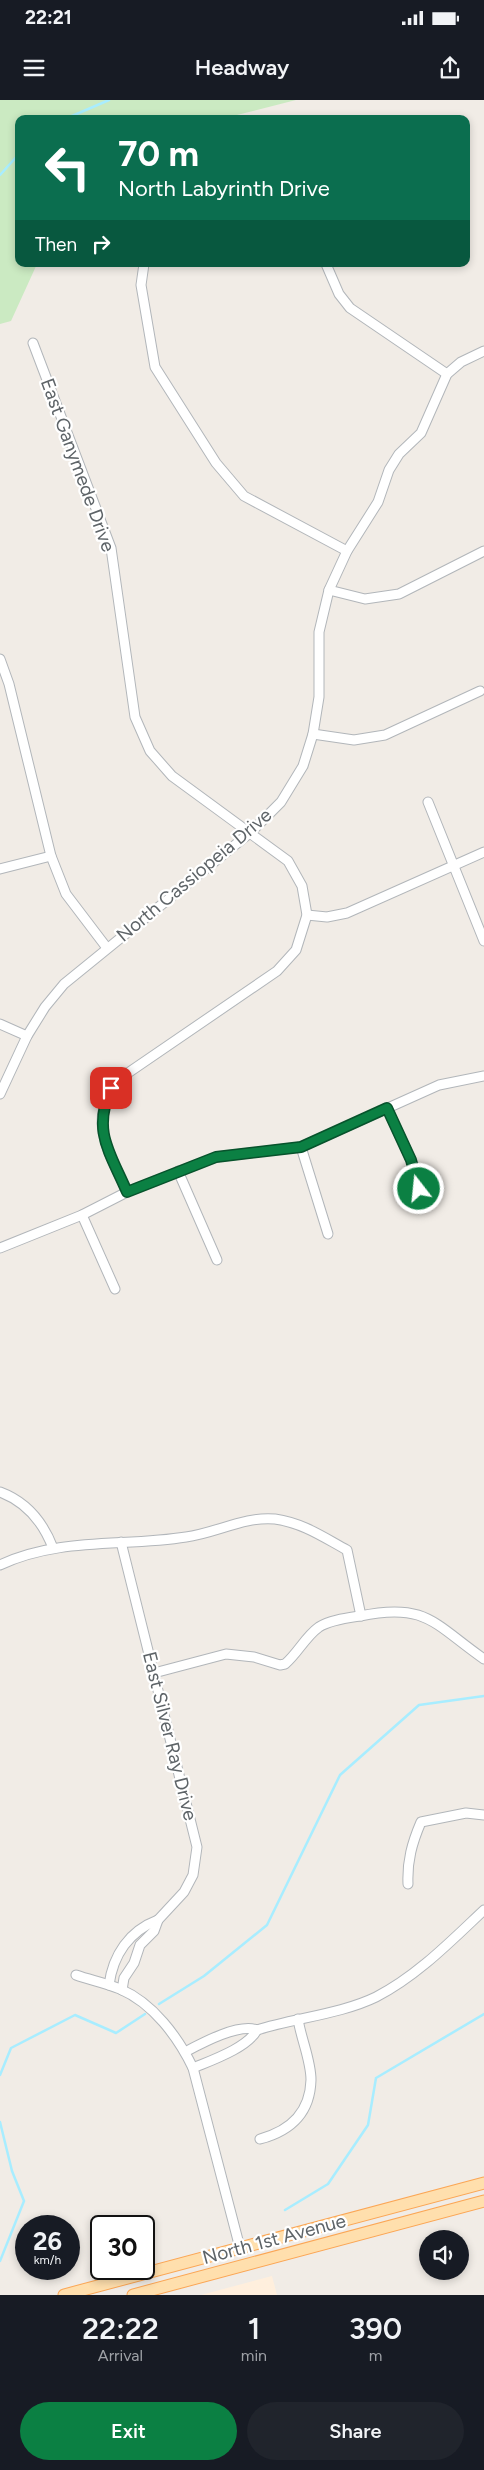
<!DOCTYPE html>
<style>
:root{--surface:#171b24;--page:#20242c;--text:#f1f3f6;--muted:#9ea1a6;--accent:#0b8043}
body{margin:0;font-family:Figtree,sans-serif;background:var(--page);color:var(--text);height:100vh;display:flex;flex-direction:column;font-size:19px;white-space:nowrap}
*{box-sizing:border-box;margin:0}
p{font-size:16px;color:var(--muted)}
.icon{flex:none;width:28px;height:28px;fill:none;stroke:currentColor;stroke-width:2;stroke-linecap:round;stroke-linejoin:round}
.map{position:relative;height:2195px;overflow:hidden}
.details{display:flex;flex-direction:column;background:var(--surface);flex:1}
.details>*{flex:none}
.top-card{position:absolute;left:15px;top:15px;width:455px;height:152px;border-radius:10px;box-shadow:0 2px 8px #0003;background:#0b6e4f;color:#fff;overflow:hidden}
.fabs{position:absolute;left:419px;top:2130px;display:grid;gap:10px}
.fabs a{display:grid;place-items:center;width:50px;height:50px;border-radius:50%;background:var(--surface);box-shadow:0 2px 8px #0003;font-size:25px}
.speed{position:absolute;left:15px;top:2115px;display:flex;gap:10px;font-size:25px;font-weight:700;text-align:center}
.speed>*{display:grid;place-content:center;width:65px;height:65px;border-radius:50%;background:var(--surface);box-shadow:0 2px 8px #0003;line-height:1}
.speed small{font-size:12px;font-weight:400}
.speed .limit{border:2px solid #111;border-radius:8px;background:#fff;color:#111}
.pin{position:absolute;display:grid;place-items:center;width:42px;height:42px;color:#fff;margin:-21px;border-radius:10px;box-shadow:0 2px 8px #0006}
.me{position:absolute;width:55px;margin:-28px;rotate:344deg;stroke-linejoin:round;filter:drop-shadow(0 0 4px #0008)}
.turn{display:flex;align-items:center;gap:18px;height:105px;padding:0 20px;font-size:22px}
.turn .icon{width:65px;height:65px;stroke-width:2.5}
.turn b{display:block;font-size:35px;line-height:42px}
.then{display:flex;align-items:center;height:48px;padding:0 20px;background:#0003;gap:10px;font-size:19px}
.eta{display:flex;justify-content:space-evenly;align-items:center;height:85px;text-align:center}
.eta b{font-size:30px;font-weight:600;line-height:35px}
.cta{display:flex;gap:10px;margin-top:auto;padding:10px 20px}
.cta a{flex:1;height:58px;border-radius:30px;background:var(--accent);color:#fff;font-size:20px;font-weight:600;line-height:58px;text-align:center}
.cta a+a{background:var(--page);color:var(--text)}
.status{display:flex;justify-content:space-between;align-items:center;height:35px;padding:0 25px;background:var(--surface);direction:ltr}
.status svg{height:14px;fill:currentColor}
header{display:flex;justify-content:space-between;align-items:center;height:65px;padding:0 20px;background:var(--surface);font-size:22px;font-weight:600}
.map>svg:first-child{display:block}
.commercial{fill:#ffefdd}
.green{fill:#cbeac2}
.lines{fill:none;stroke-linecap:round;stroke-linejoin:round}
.stream{stroke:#a8edff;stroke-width:2.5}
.minor-casing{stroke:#b2b6ba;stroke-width:11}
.major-casing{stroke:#fba655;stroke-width:13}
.minor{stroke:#fff;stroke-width:9}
.major{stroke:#ffdfad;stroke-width:11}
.route-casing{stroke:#07532c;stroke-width:12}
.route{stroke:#0b8043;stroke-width:9}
.labels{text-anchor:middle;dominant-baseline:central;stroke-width:4.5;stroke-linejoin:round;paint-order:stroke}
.street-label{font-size:19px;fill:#5e6468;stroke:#fff}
</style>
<div class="status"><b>22:21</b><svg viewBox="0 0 49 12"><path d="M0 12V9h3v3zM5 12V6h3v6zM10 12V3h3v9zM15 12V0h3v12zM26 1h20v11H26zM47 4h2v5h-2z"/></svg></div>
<header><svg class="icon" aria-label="menu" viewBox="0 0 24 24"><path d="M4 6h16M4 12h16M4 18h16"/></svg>Headway<svg class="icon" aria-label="share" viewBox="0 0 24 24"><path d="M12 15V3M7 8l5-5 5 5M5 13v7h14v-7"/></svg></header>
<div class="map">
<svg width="484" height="2195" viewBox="0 0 484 2195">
<rect width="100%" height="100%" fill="#f1ece6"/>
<path class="commercial" d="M272,2176L277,2195H201Z"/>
<path class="green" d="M0,0H296L221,19H19V164H37L11,221L0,224Z"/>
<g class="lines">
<g class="stream">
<path d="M65,19L109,0"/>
<path d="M0,75L19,54"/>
<path d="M159,1904L204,1876L267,1825L340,1675L419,1605L484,1596"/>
<path d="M0,1975L11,1948L75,1915L116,1933L145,1914"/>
<path d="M0,2022L12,2071L24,2101L0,2161"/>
<path d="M285,2110L328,2084L368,2025L376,1978L484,1914"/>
</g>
<defs>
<g id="minor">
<path d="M144,164L141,185L155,267L216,363L244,396L347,451"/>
<path d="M326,164L339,194L350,208L447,274"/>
<path d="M33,243L111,448L135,617L150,651L172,676L288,761L302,786L307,815L296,850L277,871L125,975C83,1015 108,1049 127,1092"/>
<path d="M329,490L365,499L399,494L484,451"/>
<path d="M0,559L9,584L51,756L66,794L107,848"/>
<path d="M313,634L354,640L385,635L480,591"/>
<path d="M428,702L484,841"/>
<path d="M0,769L51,756"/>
<path d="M307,815L327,817L347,813L484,752"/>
<path d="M0,924L27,936"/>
<path d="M0,994L27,936L45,907L64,884L251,732L281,702L303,666L313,634L319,597V532L329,490L347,451L378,402L389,370L399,354L421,333L447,274L461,262L484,251"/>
<path d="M387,1008L411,1060L423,1104"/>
<path d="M301,1047L328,1134"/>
<path d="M178,1071L217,1160"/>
<path d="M82,1115L115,1189"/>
<path d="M0,1148L82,1115L127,1092L216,1057L301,1047L439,985L484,976"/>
<path d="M0,1392C27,1402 43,1422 53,1448"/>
<path d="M121,1442L197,1747L193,1775L184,1792L158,1820L154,1831L140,1845L134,1863L124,1878L122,1890"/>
<path d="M0,1465C59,1437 124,1447 186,1437C216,1433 245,1416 275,1419C303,1423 323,1437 347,1450L361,1516"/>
<path d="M154,1573L226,1554L254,1557L280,1565L285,1564C298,1553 305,1537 319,1527C330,1520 347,1518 360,1516C426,1502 434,1524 484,1559"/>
<path d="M408,1784C407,1761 412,1743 421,1722L466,1713L484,1715"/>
<path d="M76,1875C90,1880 106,1883 120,1889C153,1903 178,1937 193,1968L240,2148"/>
<path d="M109,1885C113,1855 129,1831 158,1820"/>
<path d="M185,1952C202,1943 239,1923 257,1930C295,1918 341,1914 376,1897C417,1876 451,1841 484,1810"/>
<path d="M193,1968C212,1960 247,1948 257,1930"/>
<path d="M260,2039C290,2031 310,2013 311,1980C311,1960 301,1939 298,1919"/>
</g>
<g id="major">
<path d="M64,2195L484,2083"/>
<path d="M133,2195L484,2101"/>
</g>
</defs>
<use href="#minor" class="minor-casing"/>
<use href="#major" class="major-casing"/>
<use href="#minor" class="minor"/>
<use href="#major" class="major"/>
</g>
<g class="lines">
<defs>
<path id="route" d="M111,988C92,1032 110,1052 127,1092L216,1057L301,1047L387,1008L411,1060L419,1089"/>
</defs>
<use href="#route" class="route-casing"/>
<use href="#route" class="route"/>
</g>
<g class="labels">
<g class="street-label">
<text transform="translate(78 365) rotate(70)">East Ganymede Drive</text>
<text transform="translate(194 775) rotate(-40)">North Cassiopeia Drive</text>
<text transform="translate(170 1636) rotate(76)">East Silver Ray Drive</text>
<text transform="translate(274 2139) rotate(-15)">North 1st Avenue</text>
</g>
</g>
</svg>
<div class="fabs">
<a><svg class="icon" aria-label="sound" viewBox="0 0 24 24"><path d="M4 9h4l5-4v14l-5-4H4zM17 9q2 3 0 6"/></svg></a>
</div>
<div class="speed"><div>26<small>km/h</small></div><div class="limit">30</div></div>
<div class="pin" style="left:111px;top:988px;background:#d93025"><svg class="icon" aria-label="arrive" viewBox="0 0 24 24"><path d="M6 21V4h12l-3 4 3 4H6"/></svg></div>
<svg class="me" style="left:419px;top:1089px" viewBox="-20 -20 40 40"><circle r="17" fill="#0b8043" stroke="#fff" stroke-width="3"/><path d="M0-11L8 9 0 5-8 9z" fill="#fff"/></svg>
<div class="top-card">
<div class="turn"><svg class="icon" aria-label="left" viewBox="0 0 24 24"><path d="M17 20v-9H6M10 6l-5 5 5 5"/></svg><div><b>70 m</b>North Labyrinth Drive</div></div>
<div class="then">Then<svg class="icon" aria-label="right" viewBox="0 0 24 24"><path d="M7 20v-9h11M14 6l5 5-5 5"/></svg></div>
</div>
</div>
<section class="details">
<div class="eta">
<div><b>22:22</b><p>Arrival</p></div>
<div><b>1</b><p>min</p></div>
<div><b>390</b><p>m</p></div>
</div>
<div class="cta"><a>Exit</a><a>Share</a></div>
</section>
